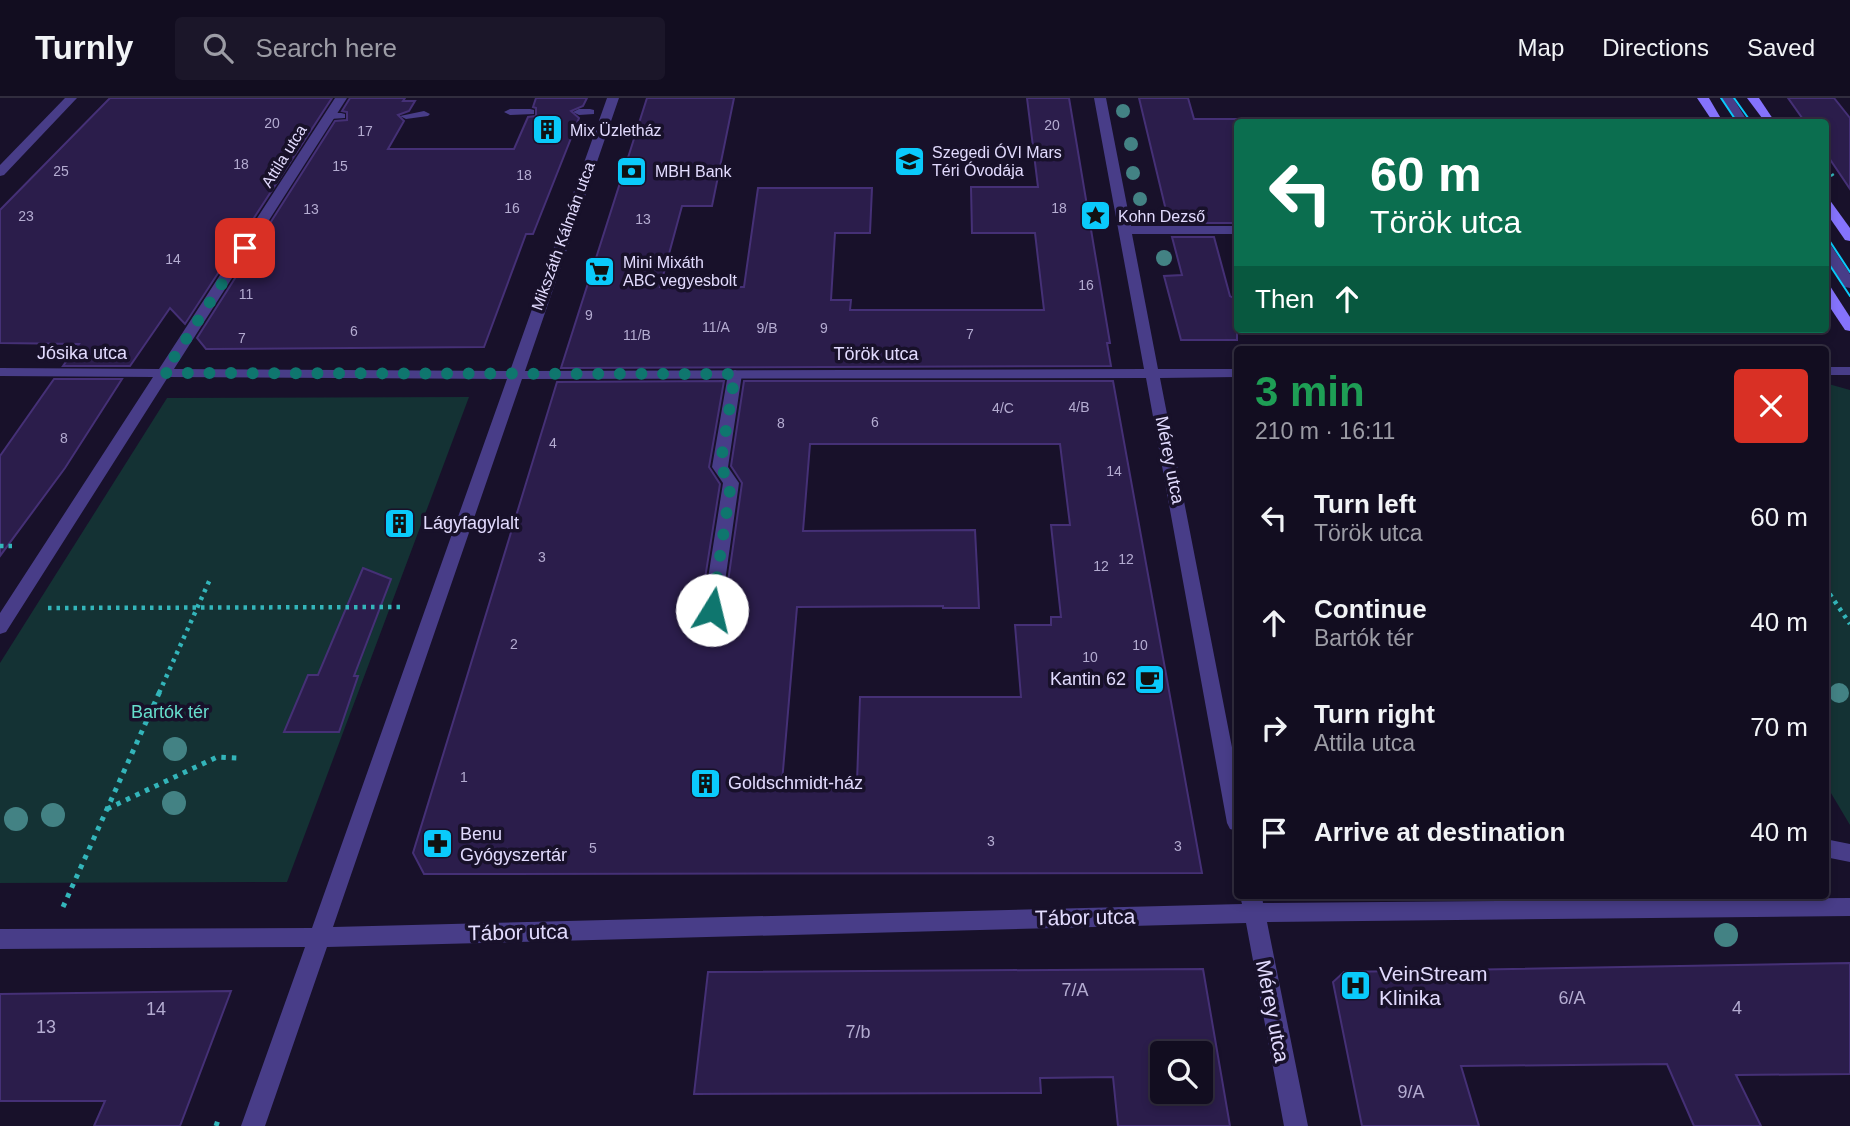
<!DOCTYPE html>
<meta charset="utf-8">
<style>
:root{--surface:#120d20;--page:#1b1629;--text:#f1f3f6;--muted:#9c9ca5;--line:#312d3e}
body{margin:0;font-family:Arial,sans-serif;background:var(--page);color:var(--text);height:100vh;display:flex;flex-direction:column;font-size:26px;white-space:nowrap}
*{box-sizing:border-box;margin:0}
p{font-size:23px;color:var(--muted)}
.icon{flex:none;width:38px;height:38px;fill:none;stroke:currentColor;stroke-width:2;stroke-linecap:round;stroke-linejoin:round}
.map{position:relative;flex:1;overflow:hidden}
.panel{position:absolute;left:1234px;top:248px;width:595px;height:553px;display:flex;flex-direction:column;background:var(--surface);border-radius:7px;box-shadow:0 4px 10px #0003,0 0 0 2px var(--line)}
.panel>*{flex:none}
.banner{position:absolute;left:1234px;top:21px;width:595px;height:214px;border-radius:7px;box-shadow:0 4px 10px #0003,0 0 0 2px var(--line);background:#0b6e4f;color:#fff;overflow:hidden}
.controls{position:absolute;left:1150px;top:943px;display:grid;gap:14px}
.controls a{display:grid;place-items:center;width:63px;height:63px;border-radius:7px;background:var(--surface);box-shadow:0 4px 10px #0003,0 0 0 2px var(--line);font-size:35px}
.pin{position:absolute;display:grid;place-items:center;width:60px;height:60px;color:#fff;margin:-30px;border-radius:14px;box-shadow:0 4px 10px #0006}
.me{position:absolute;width:77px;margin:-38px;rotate:9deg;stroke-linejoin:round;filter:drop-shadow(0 0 5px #0008)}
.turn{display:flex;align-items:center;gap:24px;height:147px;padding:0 21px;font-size:32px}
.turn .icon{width:91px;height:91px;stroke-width:2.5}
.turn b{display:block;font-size:49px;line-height:60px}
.then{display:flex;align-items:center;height:66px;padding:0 21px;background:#0003;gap:14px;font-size:26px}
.round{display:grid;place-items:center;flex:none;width:74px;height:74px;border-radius:7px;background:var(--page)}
.summary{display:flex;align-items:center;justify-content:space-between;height:119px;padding:0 21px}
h1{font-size:42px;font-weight:600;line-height:52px;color:#1e9e55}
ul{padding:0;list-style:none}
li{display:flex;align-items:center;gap:21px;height:105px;padding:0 21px}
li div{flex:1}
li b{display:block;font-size:26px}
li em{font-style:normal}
header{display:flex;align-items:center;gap:42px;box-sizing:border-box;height:98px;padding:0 35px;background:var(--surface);border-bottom:2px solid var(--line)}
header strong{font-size:33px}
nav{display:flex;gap:38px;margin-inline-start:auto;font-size:24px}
.search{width:490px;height:63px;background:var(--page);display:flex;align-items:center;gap:18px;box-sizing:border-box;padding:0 24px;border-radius:7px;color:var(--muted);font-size:26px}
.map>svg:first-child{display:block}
.green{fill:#143234}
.building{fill:#2b1d4b;stroke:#453076;stroke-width:2;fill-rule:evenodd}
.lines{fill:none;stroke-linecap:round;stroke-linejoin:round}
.path-far2{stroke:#33b5ba;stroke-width:3.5;stroke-dasharray:2.5 3.5;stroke-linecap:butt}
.path-far1{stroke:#33b5ba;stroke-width:4.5;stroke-dasharray:3.5 5;stroke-linecap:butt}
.path{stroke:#33b5ba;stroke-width:5;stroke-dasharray:4.5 6;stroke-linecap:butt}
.lane{fill:#483d88;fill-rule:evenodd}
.street{fill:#483d88;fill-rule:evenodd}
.secondary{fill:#8573fd;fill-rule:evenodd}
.tram{stroke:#0acafb;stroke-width:2}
.tree{fill:#438284}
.route{stroke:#0f766e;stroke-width:12;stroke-dasharray:0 21.6}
.labels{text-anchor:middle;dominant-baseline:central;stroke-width:7;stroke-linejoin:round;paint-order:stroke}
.number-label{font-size:14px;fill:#b4acd1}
.far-poi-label{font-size:16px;fill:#e2dbfe;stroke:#18112a;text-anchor:start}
.far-street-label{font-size:16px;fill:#e2dbfe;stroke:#18112a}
.street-label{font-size:18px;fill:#e2dbfe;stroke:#18112a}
.poi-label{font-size:18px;fill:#e2dbfe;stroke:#18112a;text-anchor:start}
.park-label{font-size:18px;fill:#66dfcd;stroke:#18112a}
.near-number-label{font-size:18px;fill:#b4acd1}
.near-street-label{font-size:21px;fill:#e2dbfe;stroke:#18112a}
.near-poi-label{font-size:21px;fill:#e2dbfe;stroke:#18112a;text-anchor:start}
</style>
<header>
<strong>Turnly</strong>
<div class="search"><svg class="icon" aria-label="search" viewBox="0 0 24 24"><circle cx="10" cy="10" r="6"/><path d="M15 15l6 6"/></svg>Search here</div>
<nav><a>Map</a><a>Directions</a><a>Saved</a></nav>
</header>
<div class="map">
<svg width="1850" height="1028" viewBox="0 0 1850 1028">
<rect width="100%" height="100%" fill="#18112a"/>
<g class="green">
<path d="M1825,285L1850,292V727L1825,685Z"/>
<path d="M469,299L287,784L0,785V565L167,300Z"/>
</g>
<g class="building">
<path d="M110,0H332L185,226L170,210L130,268H63L79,246L0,245V112Z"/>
<path d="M350,0H405L403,3H415L409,13L398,17L404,23L388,51H514L528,19L536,18V10L533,9L536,0H587L583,8L571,13L579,20L533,136H526L484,249L206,251L197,240L335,23L347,22V14L342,13Z"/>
<path d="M647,0H734L712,108H682L660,189H744L758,90H872L870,135H835L831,202H851L850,212H1044L1035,135H972L971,89H1038L1027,0H1069L1110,245H1107L1111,268L561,270Z"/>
<path d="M1139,0H1188L1194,21H1237V125H1169Z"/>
<path d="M1788,0H1834L1850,20V91L1825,54V24H1805Z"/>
<path d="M1172,139H1214L1230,198L1237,202V242H1181L1164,178L1182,177Z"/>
<path d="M54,281H122L65,370L0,458V358Z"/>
<path d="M724,283L709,369L720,386L700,512L706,520H718L724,512L742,385L731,368L744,283H1113L1202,775L424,776L413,755L557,284ZM810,346H1060L1070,427H1051L1061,519H1051V527H1015L1021,599H860L857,684H782L797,509L943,508V510H979L975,432L803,433Z"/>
<path d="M363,470L391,481L354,578H358L339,634H284L308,577H318Z"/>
<path d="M1850,865V976L1736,977L1761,1028H1694L1667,966L1461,968L1479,1028H1362L1333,884L1344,874Z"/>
<path d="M1203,871L1230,1028H1118L1113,979L1040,980L1041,995L694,996L708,874ZM1162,956H1200V994H1162Z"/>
<path d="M231,893L180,1028H94L105,1003H0V896Z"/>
</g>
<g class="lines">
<path class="path-far2" d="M1825,66L1833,78"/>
<g class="path-far1">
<path d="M0,448H16"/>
<path d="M1825,489L1850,526"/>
<path d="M48,510L403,509"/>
<path d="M159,595L211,479"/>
</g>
<g class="path">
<path d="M107,711L217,659L238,660"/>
<path d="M63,809L160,593"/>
<path d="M216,1028L219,1019"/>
</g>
<g class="lane">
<path d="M1721,0H1733L1748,24H1738Z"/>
<path d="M530,11L534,12V16L510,17L504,14L510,11Z"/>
<path d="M590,11L594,12V16L579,17L573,14L579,11Z"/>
<path d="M424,13L430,16L428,18L406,21L400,18Z"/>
<path d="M341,15L345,16V20L330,21L324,18L330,15Z"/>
<path d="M1825,145L1830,146L1850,176V190L1845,189L1825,159Z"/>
<path d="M735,272L742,276L728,369L739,385L721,512L718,517H706L703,512L723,385L712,369L728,276Z"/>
<path d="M1825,741L1850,746V764L1825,759Z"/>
</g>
<g class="street">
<path d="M65,0H77L4,77L0,78V67Z"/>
<path d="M335,0H347L174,271L510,273L607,0H619L525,273L1144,271L1094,0H1106L1131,128H1237V136H1132L1158,271H1237V279L1160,280L1237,675V733L1230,731L1227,725L1146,280L522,281L333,829L1242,806L1240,798H1262L1263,805L1850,800V818L1267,824L1308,1028H1284L1246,825L327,849L265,1028H241L305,849L0,851V831L312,830L507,281L168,279L6,534L0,536V515L153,279L0,278V270L159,271Z"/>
<rect x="1825" y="269" width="25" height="8"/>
</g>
<g class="secondary">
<path d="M1697,0H1709L1723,24H1713Z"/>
<path d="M1747,0H1759L1775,24H1765Z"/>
<path d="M1825,100L1829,101L1850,130V143L1845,142L1825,113Z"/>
<path d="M1825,187L1830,188L1850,219V233L1845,232L1825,202Z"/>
</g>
<g class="tram">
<path d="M1721,0L1737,24"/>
<path d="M1734,0L1751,24"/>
<path d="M1825,136L1850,174"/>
<path d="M1825,160L1850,198"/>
</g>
</g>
<g class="tree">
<circle cx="1123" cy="13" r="7"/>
<circle cx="1131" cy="46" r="7"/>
<circle cx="1133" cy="75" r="7"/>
<circle cx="1140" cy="101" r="7"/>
<circle cx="1164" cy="160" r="8"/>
<circle cx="1839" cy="595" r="10"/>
<circle cx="175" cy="651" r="12"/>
<circle cx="174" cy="705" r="12"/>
<circle cx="53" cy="717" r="12"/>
<circle cx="16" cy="721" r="12"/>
<circle cx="1726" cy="837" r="12"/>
</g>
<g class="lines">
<path class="route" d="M245,150L164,275L735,276L720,369L731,385L712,512"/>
</g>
<defs>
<symbol id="building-square" viewBox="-11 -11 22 22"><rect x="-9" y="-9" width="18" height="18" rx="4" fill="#0acafb" stroke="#18112a"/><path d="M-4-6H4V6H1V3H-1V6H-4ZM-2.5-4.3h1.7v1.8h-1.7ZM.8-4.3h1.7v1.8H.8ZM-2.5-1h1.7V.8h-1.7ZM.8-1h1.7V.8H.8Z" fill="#111"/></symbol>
<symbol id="school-square" viewBox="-11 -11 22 22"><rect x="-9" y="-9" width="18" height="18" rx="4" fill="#0acafb" stroke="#18112a"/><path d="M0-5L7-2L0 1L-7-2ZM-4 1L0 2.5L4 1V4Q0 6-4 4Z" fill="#111"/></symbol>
<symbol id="bank-square" viewBox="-11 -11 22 22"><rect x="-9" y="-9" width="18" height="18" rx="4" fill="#0acafb" stroke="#18112a"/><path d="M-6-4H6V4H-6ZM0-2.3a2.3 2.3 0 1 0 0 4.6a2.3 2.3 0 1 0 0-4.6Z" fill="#111"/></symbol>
<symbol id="sight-square" viewBox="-11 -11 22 22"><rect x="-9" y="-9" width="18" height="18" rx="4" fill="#0acafb" stroke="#18112a"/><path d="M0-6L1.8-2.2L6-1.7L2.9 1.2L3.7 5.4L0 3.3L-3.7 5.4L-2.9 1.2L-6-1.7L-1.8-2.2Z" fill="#111"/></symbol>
<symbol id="supermarket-square" viewBox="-11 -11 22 22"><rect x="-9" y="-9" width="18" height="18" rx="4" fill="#0acafb" stroke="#18112a"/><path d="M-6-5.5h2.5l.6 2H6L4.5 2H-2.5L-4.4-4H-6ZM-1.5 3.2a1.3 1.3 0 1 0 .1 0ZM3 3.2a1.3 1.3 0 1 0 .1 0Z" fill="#111"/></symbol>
<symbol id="cafe-square" viewBox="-11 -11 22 22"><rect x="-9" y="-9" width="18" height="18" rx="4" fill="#0acafb" stroke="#18112a"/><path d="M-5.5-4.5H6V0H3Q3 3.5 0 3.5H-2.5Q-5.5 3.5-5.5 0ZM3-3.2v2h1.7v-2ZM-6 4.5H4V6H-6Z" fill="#111"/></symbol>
<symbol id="pharmacy-square" viewBox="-11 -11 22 22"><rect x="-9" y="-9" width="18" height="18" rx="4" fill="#0acafb" stroke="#18112a"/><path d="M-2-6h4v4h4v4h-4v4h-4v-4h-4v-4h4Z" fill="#111"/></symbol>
<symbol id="hospital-square" viewBox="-11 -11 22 22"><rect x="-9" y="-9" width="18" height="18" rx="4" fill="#0acafb" stroke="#18112a"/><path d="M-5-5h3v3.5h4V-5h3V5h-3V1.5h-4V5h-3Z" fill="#111"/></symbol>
</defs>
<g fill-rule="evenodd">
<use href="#building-square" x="530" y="14" width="35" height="35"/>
<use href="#school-square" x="892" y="46" width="35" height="35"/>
<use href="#bank-square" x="614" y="56" width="35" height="35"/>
<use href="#sight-square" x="1078" y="100" width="35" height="35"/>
<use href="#supermarket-square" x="582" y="156" width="35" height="35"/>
<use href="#building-square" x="382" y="408" width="35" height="35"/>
<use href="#cafe-square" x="1132" y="564" width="35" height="35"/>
<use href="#building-square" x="688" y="668" width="35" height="35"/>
<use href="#pharmacy-square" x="420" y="728" width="35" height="35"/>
<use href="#hospital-square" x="1338" y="870" width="35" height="35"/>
</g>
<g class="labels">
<g class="number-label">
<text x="272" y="25">20</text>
<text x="1052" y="27">20</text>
<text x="365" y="33">17</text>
<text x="241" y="66">18</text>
<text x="340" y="68">15</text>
<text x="61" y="73">25</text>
<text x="524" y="77">18</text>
<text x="512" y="110">16</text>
<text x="1059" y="110">18</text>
<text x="311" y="111">13</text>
<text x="26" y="118">23</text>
<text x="643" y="121">13</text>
<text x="173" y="161">14</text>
<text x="1086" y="187">16</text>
<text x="246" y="196">11</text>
<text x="589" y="217">9</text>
<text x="716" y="229">11/A</text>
<text x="767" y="230">9/B</text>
<text x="824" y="230">9</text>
<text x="354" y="233">6</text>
<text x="970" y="236">7</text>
<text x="637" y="237">11/B</text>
<text x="242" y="240">7</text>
<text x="1079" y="309">4/B</text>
<text x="1003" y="310">4/C</text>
<text x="875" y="324">6</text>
<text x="781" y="325">8</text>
<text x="64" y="340">8</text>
<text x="553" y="345">4</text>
<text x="1114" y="373">14</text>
<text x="542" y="459">3</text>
<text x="1126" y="461">12</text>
<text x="1101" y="468">12</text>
<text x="514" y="546">2</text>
<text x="1140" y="547">10</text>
<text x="1090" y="559">10</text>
<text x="464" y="679">1</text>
<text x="991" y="743">3</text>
<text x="1178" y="748">3</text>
<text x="593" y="750">5</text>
</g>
<g class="far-poi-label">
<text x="570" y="32">Mix Üzletház</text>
<text x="932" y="54">Szegedi ÓVI Mars<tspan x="932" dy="18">Téri Óvodája</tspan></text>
<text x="655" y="73">MBH Bank</text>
<text x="1118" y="118">Kohn Dezső</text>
<text x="623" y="164">Mini Mixáth<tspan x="623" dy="18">ABC vegyesbolt</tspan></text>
</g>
<g class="far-street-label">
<text transform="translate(284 58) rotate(-58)">Attila utca</text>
<text transform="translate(563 138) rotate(-70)">Mikszáth Kálmán utca</text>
</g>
<g class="street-label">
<text x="82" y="255">Jósika utca</text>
<text x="876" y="256">Török utca</text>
<text transform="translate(1170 362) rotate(79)">Mérey utca</text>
</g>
<g class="poi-label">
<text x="423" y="425">Lágyfagylalt</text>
<text x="1126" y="581" text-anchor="end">Kantin 62</text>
<text x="728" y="685">Goldschmidt-ház</text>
<text x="460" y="736">Benu<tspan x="460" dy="21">Gyógyszertár</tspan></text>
</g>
<g class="park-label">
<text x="170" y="614">Bartók tér</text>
</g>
<g class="near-number-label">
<text x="1075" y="892">7/A</text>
<text x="1572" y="900">6/A</text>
<text x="1737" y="910">4</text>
<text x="156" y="911">14</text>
<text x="46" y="929">13</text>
<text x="858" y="934">7/b</text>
<text x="1411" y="994">9/A</text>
</g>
<g class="near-street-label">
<text transform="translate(1085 819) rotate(-1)">Tábor utca</text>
<text transform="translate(518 834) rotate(-1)">Tábor utca</text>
<text transform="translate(1273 913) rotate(79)">Mérey utca</text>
</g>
<g class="near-poi-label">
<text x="1379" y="875">VeinStream<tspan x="1379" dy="24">Klinika</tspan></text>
</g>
</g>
</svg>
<div class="controls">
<a><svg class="icon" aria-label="search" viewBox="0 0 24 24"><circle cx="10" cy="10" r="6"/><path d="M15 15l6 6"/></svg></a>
</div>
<div class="pin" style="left:245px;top:150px;background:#d93025"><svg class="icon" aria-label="arrive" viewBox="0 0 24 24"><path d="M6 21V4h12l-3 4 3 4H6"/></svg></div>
<svg class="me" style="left:712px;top:512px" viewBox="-20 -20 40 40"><circle r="19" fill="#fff"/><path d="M0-13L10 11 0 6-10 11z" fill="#0f766e"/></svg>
<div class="banner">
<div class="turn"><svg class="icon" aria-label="left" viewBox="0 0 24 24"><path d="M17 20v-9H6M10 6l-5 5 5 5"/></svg><div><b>60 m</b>Török utca</div></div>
<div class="then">Then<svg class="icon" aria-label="ahead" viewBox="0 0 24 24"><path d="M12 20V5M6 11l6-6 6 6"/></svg></div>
</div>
<section class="panel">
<div class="summary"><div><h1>3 min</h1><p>210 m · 16:11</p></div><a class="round" style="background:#d93025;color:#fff"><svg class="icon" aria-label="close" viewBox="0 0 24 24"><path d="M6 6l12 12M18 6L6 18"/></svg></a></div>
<ul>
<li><svg class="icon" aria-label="left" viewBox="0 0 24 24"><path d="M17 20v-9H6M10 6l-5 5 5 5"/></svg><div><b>Turn left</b><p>Török utca</p></div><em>60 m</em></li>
<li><svg class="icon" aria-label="ahead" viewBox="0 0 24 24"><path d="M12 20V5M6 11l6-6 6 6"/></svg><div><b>Continue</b><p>Bartók tér</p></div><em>40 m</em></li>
<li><svg class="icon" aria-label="right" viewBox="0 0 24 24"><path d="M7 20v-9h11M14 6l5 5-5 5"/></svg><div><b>Turn right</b><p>Attila utca</p></div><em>70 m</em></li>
<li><svg class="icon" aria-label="arrive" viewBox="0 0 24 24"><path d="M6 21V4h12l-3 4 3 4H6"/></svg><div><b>Arrive at destination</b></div><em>40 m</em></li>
</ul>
</section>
</div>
